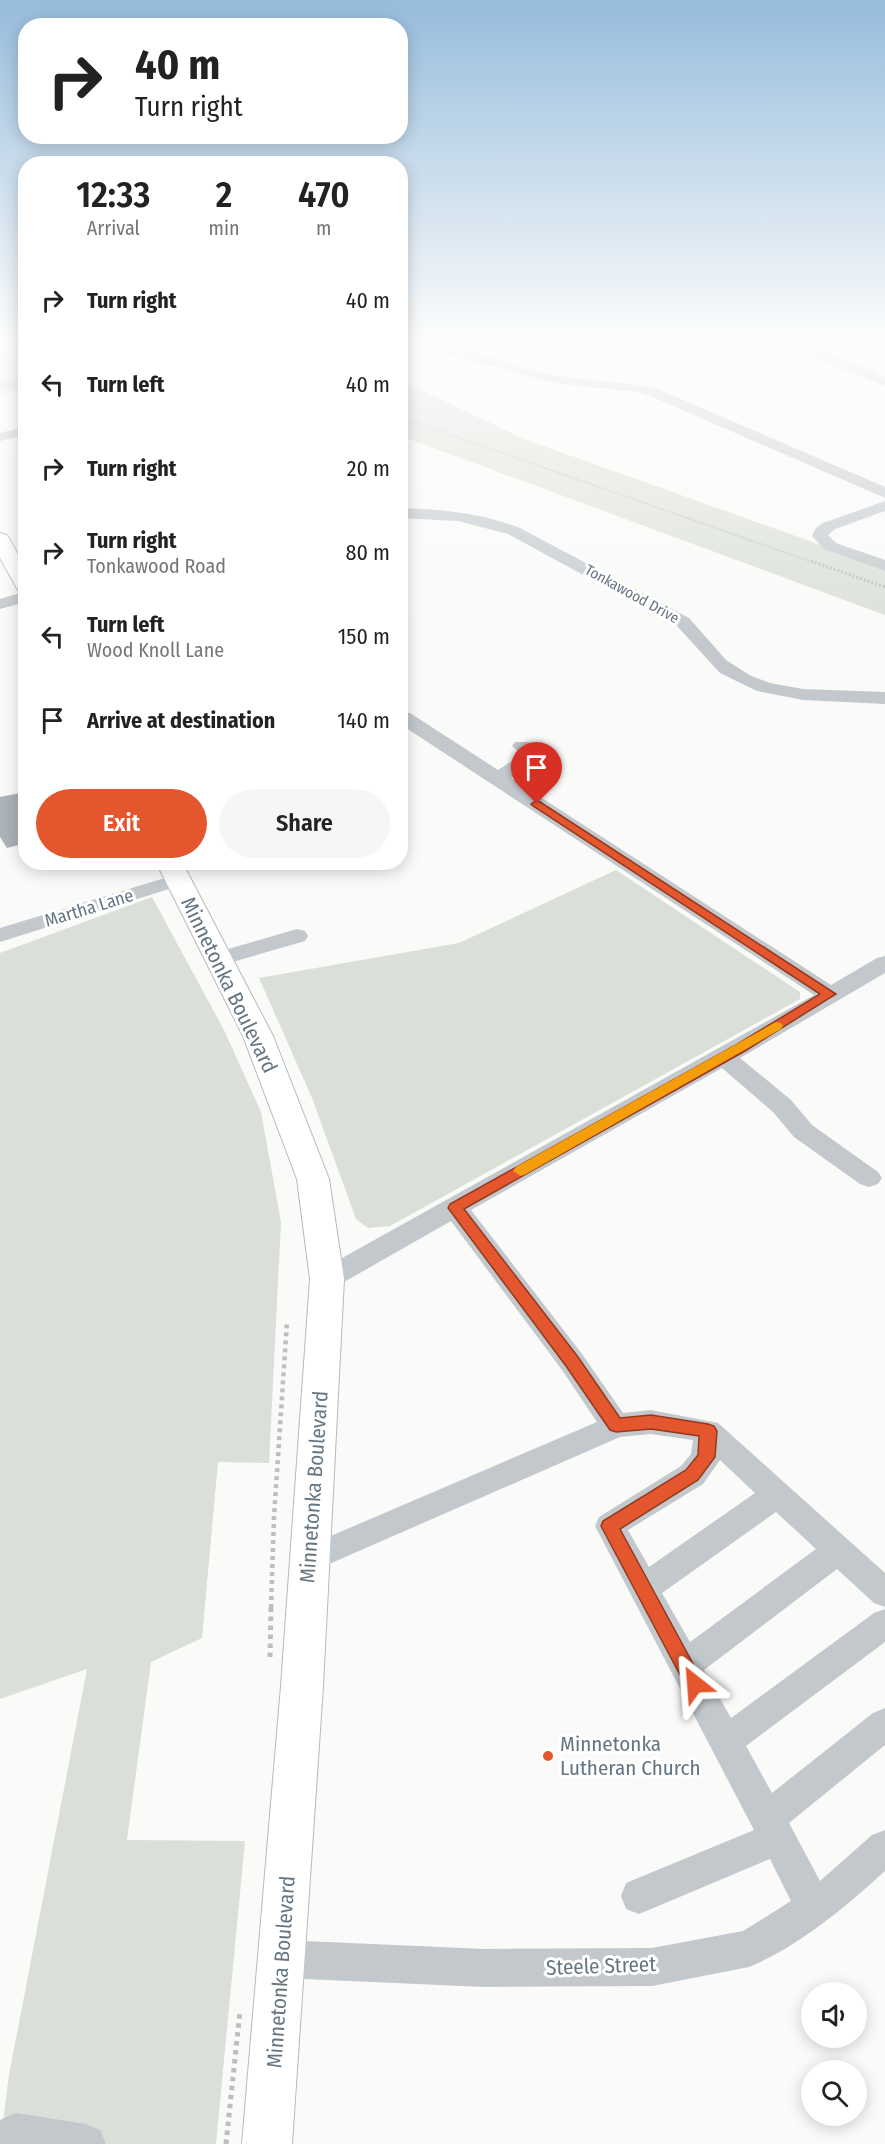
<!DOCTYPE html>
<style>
:root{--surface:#fff;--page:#f6f6f6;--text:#222;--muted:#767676;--accent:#e4572e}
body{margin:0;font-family:"Fira Sans Condensed",sans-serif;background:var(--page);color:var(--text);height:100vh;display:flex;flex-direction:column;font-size:22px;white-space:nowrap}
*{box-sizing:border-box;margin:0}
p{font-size:20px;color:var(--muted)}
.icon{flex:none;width:33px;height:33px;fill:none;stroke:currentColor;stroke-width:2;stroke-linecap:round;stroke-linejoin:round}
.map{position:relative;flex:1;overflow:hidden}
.side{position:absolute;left:18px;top:156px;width:390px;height:714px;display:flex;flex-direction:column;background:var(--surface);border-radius:24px;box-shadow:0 3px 15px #0003}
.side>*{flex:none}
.top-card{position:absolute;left:18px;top:18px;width:390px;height:126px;border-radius:24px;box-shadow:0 3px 15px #0003;background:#fff;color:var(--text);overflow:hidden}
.fabs{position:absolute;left:801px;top:1982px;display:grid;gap:12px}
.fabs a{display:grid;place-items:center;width:66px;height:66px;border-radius:50%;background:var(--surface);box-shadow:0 3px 15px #0003;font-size:30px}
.pin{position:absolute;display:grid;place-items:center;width:51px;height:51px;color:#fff;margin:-62px -26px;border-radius:50% 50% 50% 0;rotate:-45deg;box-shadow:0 0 6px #0007}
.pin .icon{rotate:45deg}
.me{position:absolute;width:66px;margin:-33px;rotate:332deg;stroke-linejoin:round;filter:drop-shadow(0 0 4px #0008)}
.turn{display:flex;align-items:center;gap:21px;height:126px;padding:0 18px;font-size:27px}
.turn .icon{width:78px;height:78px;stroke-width:2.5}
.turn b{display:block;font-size:42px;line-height:51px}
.eta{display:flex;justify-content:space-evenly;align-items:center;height:102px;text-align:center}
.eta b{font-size:36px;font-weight:600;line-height:42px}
.button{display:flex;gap:12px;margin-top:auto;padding:12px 18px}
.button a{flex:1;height:69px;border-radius:36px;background:var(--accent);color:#fff;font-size:24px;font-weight:600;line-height:69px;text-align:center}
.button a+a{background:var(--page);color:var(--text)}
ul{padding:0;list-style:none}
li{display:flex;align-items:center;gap:18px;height:84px;padding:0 18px}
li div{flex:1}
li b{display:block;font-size:22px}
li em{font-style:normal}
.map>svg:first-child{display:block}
.built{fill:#e8e9e9}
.green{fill:#dadfd7}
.building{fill:#aab3b9}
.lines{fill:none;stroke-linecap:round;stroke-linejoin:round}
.major-casing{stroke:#b5babe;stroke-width:2}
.path-far3{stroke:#bbbfc2;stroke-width:2;stroke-dasharray:1.5 1.5;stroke-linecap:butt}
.path-far2{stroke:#bbbfc2;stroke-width:3;stroke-dasharray:2 2;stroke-linecap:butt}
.path-far1{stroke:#bbbfc2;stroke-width:4.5;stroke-dasharray:4 4;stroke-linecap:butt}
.path{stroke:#bbbfc2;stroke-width:5;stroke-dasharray:4.5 4.5;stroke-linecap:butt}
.minor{fill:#c3c8cc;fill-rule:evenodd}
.major{fill:#fff;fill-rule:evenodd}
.route{fill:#e4572e;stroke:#94391e;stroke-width:1.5}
.slow{fill:#f59e0b}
.poi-dot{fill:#e4572e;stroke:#fff;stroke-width:2}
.labels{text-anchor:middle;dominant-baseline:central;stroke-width:6;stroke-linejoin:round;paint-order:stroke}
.far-street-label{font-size:15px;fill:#657683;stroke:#fff}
.street-label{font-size:18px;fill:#657683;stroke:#fff}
.near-street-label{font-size:21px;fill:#657683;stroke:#fff}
.near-poi-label{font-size:21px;fill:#657683;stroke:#fff;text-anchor:start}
</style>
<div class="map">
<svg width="885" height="2144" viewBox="0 0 885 2144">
<rect width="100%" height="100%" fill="#fafaf8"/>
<path class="built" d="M0,343H25V390L0,395Z"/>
<g class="green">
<path d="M640,343H707L666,354Z"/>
<path d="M400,380L524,439L885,568V615L401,436Z"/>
<path d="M616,870L800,992V999L390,1226L368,1228L356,1219L312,1098L259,978L459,943Z"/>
<path d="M152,897L224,1030L261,1112L281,1222L269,1463L218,1462L202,1638L151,1662L127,1840L245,1841L216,2144H0L9,2075L87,1669L0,1699V953Z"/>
</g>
<path class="building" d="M20,793L26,804V843L7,848L0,837V797Z"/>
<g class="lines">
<defs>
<g id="major">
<path d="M0,533L7,535L26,568V594L19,592L0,558Z"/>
<path d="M156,862H182L273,1036L329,1179L344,1279L323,1686L292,2144H242L281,1686L310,1279L297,1179L243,1036Z"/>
</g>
</defs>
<use href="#major" class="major-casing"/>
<path class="path-far3" d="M400,417L815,563"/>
<path class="path-far2" d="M811,561L885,587"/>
<path class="path-far1" d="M271,1608L274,1517L287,1322"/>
<g class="path">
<path d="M270,1657L271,1607"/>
<path d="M226,2144L240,2011"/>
</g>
<g class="minor">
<path d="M414,343C462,343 508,365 554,375C589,382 625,380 660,390L885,487V498L650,396L636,392L555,383L416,346Z"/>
<path d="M829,343H847L829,353L885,377V386L820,360L815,353L816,350Z"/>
<path d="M26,378V386L0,389V381Z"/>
<path d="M26,426V435L0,441V433Z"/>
<path d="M885,501V511L835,529L828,535L836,543L885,560V571L824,549L812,536L816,528L823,523Z"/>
<path d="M400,508C442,509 481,513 520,528L689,618L726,660L751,676L770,683L803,689L885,692V704L803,700L757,691L720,673L677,626L508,534L458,521L400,518Z"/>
<path d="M26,591V602L0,609V599Z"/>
<path d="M400,712L410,713L498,770L518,757L520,753L512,746L515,742H529L540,752L533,764L511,778L831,985L877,958L885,956V973L740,1058L791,1100L812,1125L878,1172L882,1178L878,1184L869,1187L860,1184L794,1137L773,1112L722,1068L471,1210L582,1354L623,1413L651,1410L718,1423L885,1573V1607L874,1603L837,1569L704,1670L731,1718L874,1613L885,1609V1642L746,1746L772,1793L873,1713L885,1708V1745L789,1823L820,1881L872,1835L885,1830V1871C844,1908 801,1945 749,1967L652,1986L485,1987L282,1978L269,1972L263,1959L269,1946L282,1940L485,1949L652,1948L743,1931L791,1901L770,1859L639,1914L626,1909L621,1896L626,1883L754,1830L595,1526L599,1517L681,1466L691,1454L693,1440L651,1434L620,1437L320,1568L309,1572L298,1568L293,1559L298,1550L597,1422L562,1370L451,1221L337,1286L327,1289L317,1286L313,1279L317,1272L814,995L400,724ZM720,1460L755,1493L649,1567L628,1530L703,1484ZM776,1512L816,1549L690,1642L662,1593Z"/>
<path d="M178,874L185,876L189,880L185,884L0,942V928Z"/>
<path d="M297,929L305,931L308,936L305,941L219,966L211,964L208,959L211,954Z"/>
<path d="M16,2113L86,2124L100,2130L106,2144H0V2120Z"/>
</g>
<use href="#major" class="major"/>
</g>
<linearGradient id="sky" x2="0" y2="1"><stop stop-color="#96bcdc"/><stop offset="0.53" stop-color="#fdfdfc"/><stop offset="1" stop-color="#fdfdfc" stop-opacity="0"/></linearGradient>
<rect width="885" height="643" fill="url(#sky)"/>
<path class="route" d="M537,800L836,994L745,1051L464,1209L578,1357L620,1418L651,1415L708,1424L714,1426L717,1431L715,1457L698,1480L620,1529L704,1684L701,1690L695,1693L688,1690L601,1526L603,1521L686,1470L698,1455L699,1436L651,1429L616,1432L610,1430L566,1366L448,1208L450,1204L736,1045L820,994L533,806L531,804Z"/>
<path class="slow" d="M776,1022L781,1023L783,1026L781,1029L526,1174L521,1176L513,1171L516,1167Z"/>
<circle class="poi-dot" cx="548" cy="1756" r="6"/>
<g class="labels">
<g class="far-street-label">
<text transform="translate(632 594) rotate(29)">Tonkawood Drive</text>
</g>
<g class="street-label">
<text transform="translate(89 908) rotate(-17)">Martha Lane</text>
</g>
<g class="near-street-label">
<text transform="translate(229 985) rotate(64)">Minnetonka Boulevard</text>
<text transform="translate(314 1487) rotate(-86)">Minnetonka Boulevard</text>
<text transform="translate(601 1966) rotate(-2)">Steele Street</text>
<text transform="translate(281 1972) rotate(-86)">Minnetonka Boulevard</text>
</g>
<g class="near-poi-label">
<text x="560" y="1744">Minnetonka<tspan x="560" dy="24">Lutheran Church</tspan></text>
</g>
</g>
</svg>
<div class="fabs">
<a><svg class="icon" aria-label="sound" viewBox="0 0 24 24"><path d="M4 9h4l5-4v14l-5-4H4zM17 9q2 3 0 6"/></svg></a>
<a><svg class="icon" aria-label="search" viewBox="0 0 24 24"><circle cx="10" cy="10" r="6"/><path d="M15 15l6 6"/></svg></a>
</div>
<div class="pin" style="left:537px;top:804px;background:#d93025"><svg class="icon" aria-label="arrive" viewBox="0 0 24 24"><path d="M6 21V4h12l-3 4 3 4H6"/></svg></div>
<svg class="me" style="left:695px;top:1684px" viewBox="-20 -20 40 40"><path d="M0-17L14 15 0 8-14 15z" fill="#e4572e" stroke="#fff" stroke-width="4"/></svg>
<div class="top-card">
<div class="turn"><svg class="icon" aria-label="right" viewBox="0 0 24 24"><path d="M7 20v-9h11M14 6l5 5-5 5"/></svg><div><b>40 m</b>Turn right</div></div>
</div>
<section class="side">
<div class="eta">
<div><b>12:33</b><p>Arrival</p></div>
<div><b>2</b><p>min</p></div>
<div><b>470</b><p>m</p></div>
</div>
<ul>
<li><svg class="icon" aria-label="right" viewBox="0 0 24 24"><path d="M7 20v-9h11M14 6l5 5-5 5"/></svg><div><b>Turn right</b></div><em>40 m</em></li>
<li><svg class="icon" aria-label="left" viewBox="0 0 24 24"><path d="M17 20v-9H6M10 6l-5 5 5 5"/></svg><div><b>Turn left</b></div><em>40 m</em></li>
<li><svg class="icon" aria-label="right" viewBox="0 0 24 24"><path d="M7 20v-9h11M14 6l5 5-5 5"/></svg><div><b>Turn right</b></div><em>20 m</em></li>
<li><svg class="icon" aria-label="right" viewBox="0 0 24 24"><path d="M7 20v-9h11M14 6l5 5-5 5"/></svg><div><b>Turn right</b><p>Tonkawood Road</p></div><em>80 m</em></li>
<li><svg class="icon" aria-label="left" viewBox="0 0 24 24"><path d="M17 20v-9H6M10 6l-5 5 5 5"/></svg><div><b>Turn left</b><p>Wood Knoll Lane</p></div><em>150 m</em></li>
<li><svg class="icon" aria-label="arrive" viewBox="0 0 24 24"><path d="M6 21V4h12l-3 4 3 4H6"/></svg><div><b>Arrive at destination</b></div><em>140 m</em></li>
</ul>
<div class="button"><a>Exit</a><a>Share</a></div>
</section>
</div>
